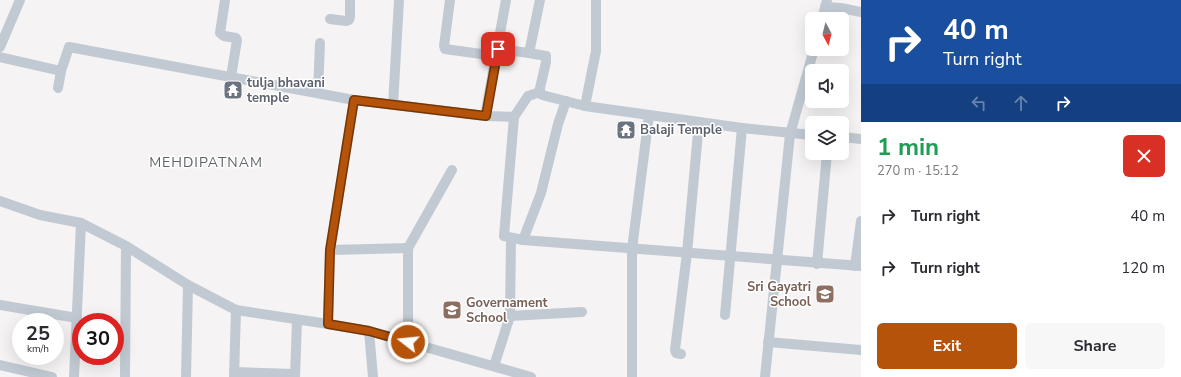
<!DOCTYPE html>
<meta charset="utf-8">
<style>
:root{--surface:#fff;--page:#f7f7f7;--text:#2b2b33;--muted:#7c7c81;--accent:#b45309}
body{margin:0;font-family:"Nunito Sans",sans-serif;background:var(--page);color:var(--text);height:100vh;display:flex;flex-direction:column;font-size:15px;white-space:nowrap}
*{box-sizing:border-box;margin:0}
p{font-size:13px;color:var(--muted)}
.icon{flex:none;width:22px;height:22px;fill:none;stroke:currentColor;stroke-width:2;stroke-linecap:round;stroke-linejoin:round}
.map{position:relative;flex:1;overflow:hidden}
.drawer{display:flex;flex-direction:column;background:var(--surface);width:320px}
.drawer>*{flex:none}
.hud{background:#1a4fa0;color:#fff;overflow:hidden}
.needle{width:26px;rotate:173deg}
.controls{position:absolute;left:805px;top:12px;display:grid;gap:8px}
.controls a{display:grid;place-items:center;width:44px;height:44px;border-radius:6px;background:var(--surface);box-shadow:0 4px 16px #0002;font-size:20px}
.speed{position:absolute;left:12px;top:313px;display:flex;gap:8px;font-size:20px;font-weight:700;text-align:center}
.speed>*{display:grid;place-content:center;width:52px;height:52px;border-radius:50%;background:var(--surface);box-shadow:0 4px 16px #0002;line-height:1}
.speed small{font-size:10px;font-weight:400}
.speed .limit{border:6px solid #d22;background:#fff;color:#111}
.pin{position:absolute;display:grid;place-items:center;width:34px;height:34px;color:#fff;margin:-17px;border-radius:8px;box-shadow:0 2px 6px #0006}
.me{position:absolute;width:44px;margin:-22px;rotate:286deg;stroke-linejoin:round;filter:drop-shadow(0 0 3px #0008)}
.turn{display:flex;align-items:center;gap:14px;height:84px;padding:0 16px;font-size:18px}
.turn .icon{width:52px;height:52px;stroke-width:2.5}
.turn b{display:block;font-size:28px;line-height:34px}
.lanes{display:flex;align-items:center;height:38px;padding:0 16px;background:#0003;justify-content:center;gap:20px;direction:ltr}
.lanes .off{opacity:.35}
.round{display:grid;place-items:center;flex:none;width:42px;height:42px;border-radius:6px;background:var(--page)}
.summary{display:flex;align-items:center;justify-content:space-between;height:68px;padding:0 16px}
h1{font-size:24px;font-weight:700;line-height:30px;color:#1e9e55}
.action{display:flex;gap:8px;margin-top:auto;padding:8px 16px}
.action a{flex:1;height:46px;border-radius:6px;background:var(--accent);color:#fff;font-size:16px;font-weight:700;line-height:46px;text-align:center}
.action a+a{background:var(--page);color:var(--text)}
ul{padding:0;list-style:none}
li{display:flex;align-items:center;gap:12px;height:52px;padding:0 16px}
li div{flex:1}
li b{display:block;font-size:15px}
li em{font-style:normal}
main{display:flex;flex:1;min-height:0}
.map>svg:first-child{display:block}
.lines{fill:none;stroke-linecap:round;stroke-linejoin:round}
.minor{stroke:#c1cad2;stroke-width:10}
.route-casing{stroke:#753606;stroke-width:10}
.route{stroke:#b45309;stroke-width:7}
.labels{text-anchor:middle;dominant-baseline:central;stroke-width:3;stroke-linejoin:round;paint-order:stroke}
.worship-label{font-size:13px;font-weight:bold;fill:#5b616d;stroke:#fff;text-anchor:start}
.education-label{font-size:13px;font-weight:bold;fill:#785e54;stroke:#fff;text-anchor:end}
.neighbourhood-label{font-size:14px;letter-spacing:1px;fill:#5f6368;stroke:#fff}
</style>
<main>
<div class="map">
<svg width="861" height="377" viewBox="0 0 861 377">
<rect width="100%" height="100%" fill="#f5f3f3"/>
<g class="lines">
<g class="minor">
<path d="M225,0L220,33L224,36L236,38L237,40L231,77"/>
<path d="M450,0L444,46L445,49L496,56"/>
<path d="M825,7L841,8L861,12"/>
<path d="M330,19L346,21L349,20L350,17V0"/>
<path d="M822,19L827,0"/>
<path d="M0,47L20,0"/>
<path d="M498,49L529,53L546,56V62L540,88V92L542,95L585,106L742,128L812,135"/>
<path d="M529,53L540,0"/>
<path d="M0,57L61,71"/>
<path d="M58,88L61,71L69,47L354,100L485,116L514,117L528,96L540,92"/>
<path d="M318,93L320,43"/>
<path d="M393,105L399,0"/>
<path d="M585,106L596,51V0"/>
<path d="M485,116L506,0"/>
<path d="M514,117L504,236L523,240L541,193L558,124L566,101"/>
<path d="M842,137L861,139"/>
<path d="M0,201L40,215L81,223L126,246L188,285L236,310L328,324L369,331L531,377"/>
<path d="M523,240L861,266"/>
<path d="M330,250L408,248"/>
<path d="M817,264L827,153"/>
<path d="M855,266L861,221"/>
<path d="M0,305L77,318"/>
<path d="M725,315L742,128"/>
<path d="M510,316L582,312"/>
<path d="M328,324L330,250L354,100"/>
<path d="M369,331L373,377"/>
<path d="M408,342V248L452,170"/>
<path d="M768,342L861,350"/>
<path d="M681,354L676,353L675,350L687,253L699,122"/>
<path d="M0,365L52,377"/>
<path d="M494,366L510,316L511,238"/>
<path d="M234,372L295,374"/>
<path d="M74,377L81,223"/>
<path d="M125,377L126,246"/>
<path d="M186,377L188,285"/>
<path d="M234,377L236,310"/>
<path d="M295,377L297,320"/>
<path d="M632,377V249L649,115"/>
<path d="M765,377L790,134L814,49"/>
</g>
</g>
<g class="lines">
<defs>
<path id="route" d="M408,342L369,331L328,324L330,250L354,100L486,116L498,49"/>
</defs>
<use href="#route" class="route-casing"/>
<use href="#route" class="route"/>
</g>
<defs>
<symbol id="temple-square" viewBox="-11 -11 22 22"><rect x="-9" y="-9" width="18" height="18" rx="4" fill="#6b7280" stroke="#fff"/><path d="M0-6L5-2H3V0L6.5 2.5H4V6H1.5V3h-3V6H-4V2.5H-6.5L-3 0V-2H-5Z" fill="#fff"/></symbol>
<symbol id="school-square" viewBox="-11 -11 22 22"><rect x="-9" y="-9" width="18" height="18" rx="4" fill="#8d6e63" stroke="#fff"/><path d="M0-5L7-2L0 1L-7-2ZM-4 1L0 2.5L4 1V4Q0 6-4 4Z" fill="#fff"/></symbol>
</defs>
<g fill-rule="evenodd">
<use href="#temple-square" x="222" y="79" width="22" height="22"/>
<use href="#temple-square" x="615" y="119" width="22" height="22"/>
<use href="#school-square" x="814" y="283" width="22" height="22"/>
<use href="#school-square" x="441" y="299" width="22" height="22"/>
</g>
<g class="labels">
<g class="worship-label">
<text x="247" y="83">tulja bhavani<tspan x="247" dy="15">temple</tspan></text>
<text x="640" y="130">Balaji Temple</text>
</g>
<g class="education-label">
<text x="811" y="287">Sri Gayatri<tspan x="811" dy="15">School</tspan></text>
<text x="466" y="303" text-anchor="start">Governament<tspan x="466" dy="15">School</tspan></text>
</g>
<g class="neighbourhood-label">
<text x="206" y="162">MEHDIPATNAM</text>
</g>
</g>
</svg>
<div class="controls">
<a><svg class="needle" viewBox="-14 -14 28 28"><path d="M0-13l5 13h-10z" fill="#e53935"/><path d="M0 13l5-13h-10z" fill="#7c7c81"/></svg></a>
<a><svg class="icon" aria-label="sound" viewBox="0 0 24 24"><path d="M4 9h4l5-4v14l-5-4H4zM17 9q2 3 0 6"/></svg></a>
<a><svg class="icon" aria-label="layers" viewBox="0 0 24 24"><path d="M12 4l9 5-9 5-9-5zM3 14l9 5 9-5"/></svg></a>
</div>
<div class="speed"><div>25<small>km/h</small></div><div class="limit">30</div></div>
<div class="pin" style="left:498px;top:49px;background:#d93025"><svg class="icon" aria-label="arrive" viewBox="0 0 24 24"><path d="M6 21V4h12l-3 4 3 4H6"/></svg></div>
<svg class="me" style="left:408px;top:342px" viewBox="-20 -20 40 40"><circle r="17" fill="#b45309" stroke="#fff" stroke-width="3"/><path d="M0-11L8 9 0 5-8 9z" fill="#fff"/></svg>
</div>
<section class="drawer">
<div class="hud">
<div class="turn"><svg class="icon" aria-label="right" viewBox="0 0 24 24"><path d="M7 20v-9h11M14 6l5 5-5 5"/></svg><div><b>40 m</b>Turn right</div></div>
<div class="lanes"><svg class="icon off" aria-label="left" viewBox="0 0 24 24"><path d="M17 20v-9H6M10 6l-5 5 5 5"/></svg><svg class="icon off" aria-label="ahead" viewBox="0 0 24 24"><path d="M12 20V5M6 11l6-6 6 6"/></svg><svg class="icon" aria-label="right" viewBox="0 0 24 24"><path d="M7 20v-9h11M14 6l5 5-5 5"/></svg></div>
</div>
<div class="summary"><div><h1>1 min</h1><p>270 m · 15:12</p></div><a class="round" style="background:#d93025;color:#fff"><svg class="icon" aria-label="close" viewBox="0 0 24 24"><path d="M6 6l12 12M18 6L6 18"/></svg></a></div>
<ul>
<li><svg class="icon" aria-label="right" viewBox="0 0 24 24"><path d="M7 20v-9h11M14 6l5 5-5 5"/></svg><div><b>Turn right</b></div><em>40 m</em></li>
<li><svg class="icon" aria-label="right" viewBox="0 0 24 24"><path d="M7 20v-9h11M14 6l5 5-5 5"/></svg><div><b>Turn right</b></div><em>120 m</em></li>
</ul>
<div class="action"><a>Exit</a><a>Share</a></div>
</section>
</main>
